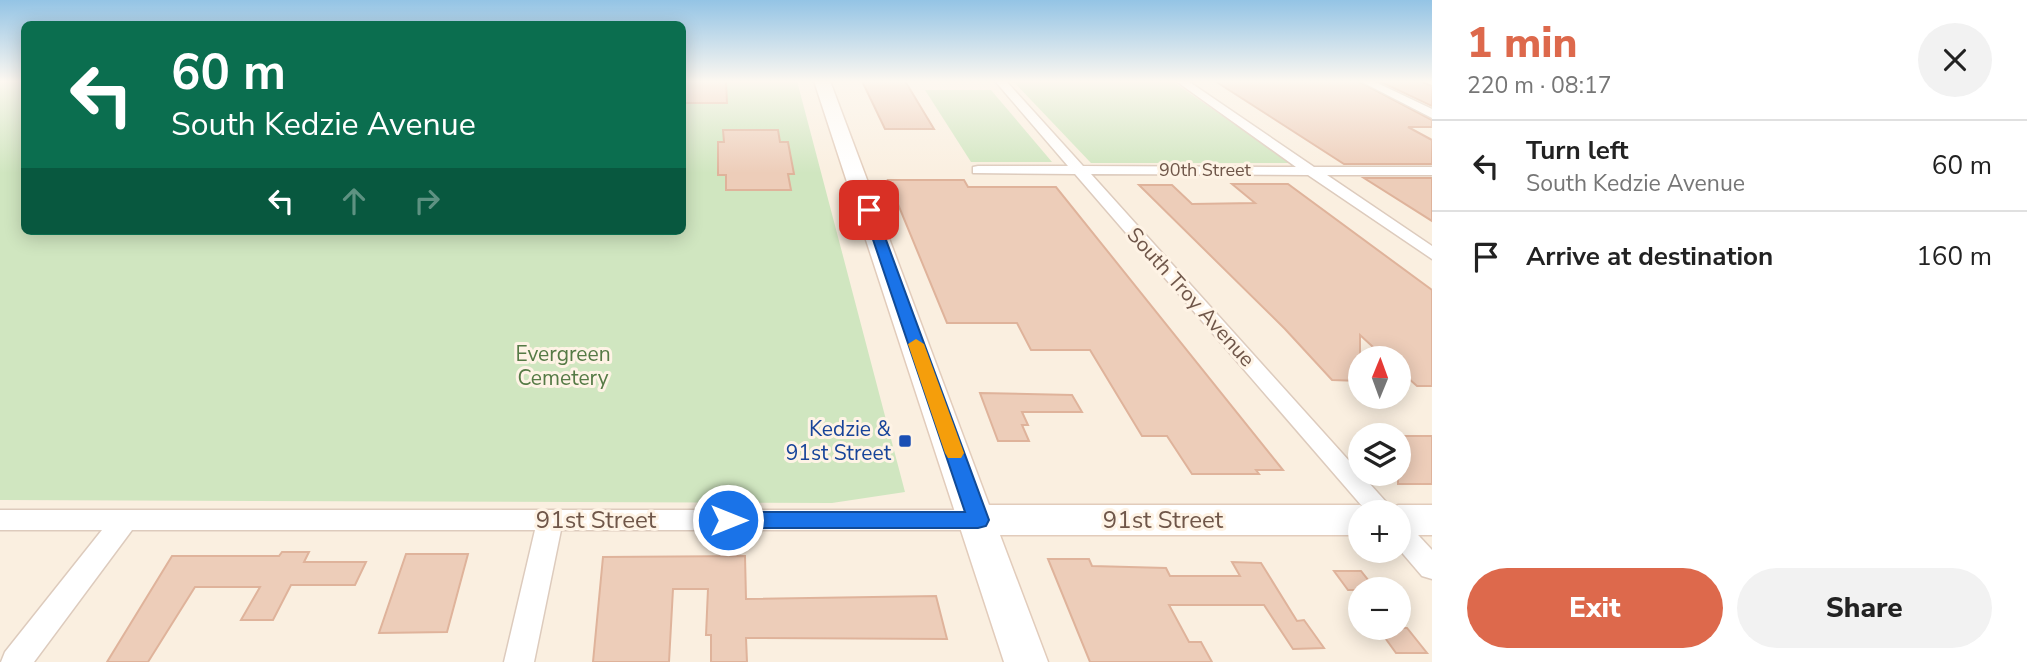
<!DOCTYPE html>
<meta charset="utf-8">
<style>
:root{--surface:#fff;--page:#f2f2f2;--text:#222;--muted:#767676;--line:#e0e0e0;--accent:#dd694c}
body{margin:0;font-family:"Nunito Sans",sans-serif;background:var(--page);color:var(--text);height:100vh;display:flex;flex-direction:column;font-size:26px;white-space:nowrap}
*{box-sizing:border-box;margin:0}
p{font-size:23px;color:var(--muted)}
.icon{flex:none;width:38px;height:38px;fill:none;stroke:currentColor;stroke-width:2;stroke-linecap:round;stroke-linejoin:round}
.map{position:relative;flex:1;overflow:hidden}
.details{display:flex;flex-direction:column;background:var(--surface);width:595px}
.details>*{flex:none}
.top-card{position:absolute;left:21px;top:21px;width:665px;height:214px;border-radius:10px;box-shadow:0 4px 18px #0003;background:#0b6e4f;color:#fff;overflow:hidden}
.needle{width:46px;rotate:1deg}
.buttons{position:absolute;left:1348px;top:346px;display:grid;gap:14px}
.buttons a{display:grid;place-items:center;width:63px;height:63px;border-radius:50%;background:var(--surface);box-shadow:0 4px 18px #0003;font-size:35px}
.pin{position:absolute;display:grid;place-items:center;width:60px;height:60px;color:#fff;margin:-30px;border-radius:14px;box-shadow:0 4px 10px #0006}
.me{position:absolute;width:77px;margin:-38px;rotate:90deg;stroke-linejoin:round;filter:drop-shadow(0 0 5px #0008)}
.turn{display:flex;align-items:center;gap:24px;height:147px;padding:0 35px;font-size:32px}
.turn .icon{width:91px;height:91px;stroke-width:2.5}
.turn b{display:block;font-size:49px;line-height:60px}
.lanes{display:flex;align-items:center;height:66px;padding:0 35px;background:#0003;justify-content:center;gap:35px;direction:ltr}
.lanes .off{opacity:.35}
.round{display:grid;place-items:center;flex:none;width:74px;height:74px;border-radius:37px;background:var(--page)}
.summary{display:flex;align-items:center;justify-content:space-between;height:119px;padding:0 35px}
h1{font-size:42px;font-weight:800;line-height:52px;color:var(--accent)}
.cta{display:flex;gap:14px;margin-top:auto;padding:14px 35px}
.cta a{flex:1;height:80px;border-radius:42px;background:var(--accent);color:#fff;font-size:28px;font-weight:800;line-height:80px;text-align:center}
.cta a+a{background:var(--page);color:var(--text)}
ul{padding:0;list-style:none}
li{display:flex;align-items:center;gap:21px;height:91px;padding:0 35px;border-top:2px solid var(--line)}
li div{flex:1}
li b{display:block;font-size:26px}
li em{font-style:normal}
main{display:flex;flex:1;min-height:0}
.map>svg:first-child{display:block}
.green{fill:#d0e6c0}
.building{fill:#edcdb9;stroke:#dfb39b;stroke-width:2}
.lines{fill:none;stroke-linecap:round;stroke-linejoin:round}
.street-casing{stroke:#ddcbbd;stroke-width:3}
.secondary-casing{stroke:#e2ccbb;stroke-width:3}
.street{fill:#fff;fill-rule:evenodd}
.secondary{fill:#fff;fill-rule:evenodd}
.route{fill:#1a73e8;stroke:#114b97;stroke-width:2}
.slow{fill:#f59e0b}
.transit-dot{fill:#1a4fb4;stroke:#fef3e5;stroke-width:2.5}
.labels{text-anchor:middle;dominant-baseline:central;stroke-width:6;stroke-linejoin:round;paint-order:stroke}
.far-street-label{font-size:18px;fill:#6f5649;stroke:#fef3e5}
.street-label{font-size:21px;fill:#6f5649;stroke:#fef3e5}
.park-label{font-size:21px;fill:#557a45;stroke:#fef3e5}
.transit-label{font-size:21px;fill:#164399;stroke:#fef3e5;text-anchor:end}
.near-street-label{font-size:24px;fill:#6f5649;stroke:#fef3e5}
</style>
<main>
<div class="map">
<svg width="1432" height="662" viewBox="0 0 1432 662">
<rect width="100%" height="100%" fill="#faefe0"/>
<g class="green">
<path d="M0,81H24V231H682L683,81H797L905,492L832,503L0,500Z"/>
<path d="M1013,81H1172L1291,163H1091Z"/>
<path d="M925,90H991L1052,162H971Z"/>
</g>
<g class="building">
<path d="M682,81H726L727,103H682Z"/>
<path d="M862,81H905L934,129H885Z"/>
<path d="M1215,81H1358L1432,120V127H1408L1432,140V164H1344Z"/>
<path d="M1379,81H1420L1432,86V106Z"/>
<path d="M723,130H778L780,142H788L794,174H788L791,190H726V175H718V142H724Z"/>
<path d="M1364,178H1432V221Z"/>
<path d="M888,180H964L968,187H1056L1283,470H1256L1259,474H1192L1167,436H1142L1090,350H1031L1017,323H947Z"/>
<path d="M1232,184H1288L1432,290V386H1417L1398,369V359L1385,358L1360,335V381L1332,380L1285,329L1139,185H1172L1192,204L1255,203Z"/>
<path d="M980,393L1072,395L1082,412H1022L1028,425H1022L1029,441H998Z"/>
<path d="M1394,436H1432V484H1398V436Z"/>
<path d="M282,552H309L304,562H366L355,585H291L273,620H241L260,587H195L148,662H107L172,556H279Z"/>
<path d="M406,554H468L447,632L379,633Z"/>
<path d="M745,556L746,599L936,596L947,639L746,638L747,662H711V635H706L708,589H673L669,662H593L603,557Z"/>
<path d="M1048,559H1089L1092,566L1166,568L1170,576H1240L1232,562L1261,563L1297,621L1304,620L1324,648L1293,649L1264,605H1169L1189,642H1201L1212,662H1090Z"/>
<path d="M1334,571H1361L1376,590H1348Z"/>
<path d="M1378,628H1407L1427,653H1396Z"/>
</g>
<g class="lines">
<defs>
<g id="street">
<path d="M995,81H1006L1083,166L1296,167L1176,81H1188L1314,167H1432V175H1327L1432,246V259L1308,175L1091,174L1396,513H1368L1075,174L973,173V167L978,166H1068Z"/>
<path d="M1360,81H1373L1432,109V118Z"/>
<path d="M0,510H978L987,513L991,520L987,527L978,530H561L534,662H504L535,530H132L34,662H1L5,652L102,530H0Z"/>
<path d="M1398,520L1407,523L1432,550V579L1422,576L1398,548Z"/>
</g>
<g id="secondary">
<path d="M814,81H830L989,505H1360L1375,513H1360V535H1000L1048,662H1004Z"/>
<path d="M1398,505H1432V535H1398V513H1383Z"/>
</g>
</defs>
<use href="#street" class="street-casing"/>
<use href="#secondary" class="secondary-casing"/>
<use href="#street" class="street"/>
<use href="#secondary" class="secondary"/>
</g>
<linearGradient id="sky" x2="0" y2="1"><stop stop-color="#94c4e5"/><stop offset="0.47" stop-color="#fdf8f1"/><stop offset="1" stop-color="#fdf8f1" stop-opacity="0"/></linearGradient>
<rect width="1432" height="173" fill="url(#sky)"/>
<path class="route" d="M869,206L875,210L989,520L986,526L978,528H728L720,526L717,520L720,514L728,512H965L863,210Z"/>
<path class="slow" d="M916,339L924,344L964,453L961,458H948L945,453L908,344Z"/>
<rect class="transit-dot" x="898" y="434" width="14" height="14" rx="3.5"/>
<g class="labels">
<g class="far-street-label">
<text x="1205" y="170">90th Street</text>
</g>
<g class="street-label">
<text transform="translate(1191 297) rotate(48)">South Troy Avenue</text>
</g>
<g class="park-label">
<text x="563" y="354">Evergreen<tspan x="563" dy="24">Cemetery</tspan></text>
</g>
<g class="transit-label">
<text x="891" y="429">Kedzie &amp;<tspan x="891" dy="24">91st Street</tspan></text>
</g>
<g class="near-street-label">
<text x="596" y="520">91st Street</text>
<text x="1163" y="520">91st Street</text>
</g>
</g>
</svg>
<div class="buttons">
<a><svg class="needle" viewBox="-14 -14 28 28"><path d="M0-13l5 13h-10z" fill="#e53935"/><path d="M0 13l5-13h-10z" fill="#767676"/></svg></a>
<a><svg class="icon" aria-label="layers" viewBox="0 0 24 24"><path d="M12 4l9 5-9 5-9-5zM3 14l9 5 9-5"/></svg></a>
<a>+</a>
<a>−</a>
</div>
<div class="pin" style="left:869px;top:210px;background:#d93025"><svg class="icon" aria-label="arrive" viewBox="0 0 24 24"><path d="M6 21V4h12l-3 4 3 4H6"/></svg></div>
<svg class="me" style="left:728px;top:520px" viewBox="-20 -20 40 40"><circle r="17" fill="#1a73e8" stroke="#fff" stroke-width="3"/><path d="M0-11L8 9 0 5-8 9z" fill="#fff"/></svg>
<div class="top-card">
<div class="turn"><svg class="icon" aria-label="left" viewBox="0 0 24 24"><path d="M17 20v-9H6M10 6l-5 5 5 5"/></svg><div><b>60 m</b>South Kedzie Avenue</div></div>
<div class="lanes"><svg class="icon" aria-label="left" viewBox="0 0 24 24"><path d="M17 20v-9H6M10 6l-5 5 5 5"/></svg><svg class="icon off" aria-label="ahead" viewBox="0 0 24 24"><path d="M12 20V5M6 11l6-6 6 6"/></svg><svg class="icon off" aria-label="right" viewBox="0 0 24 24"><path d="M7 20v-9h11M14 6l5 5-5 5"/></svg></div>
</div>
</div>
<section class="details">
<div class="summary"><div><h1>1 min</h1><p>220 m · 08:17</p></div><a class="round"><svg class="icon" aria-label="close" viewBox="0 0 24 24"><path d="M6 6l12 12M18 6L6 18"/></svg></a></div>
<ul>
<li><svg class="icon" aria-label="left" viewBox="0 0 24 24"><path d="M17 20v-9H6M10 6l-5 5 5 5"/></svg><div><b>Turn left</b><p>South Kedzie Avenue</p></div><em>60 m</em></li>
<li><svg class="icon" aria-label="arrive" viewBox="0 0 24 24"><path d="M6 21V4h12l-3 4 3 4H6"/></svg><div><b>Arrive at destination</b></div><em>160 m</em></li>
</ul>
<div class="cta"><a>Exit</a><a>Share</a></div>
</section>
</main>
